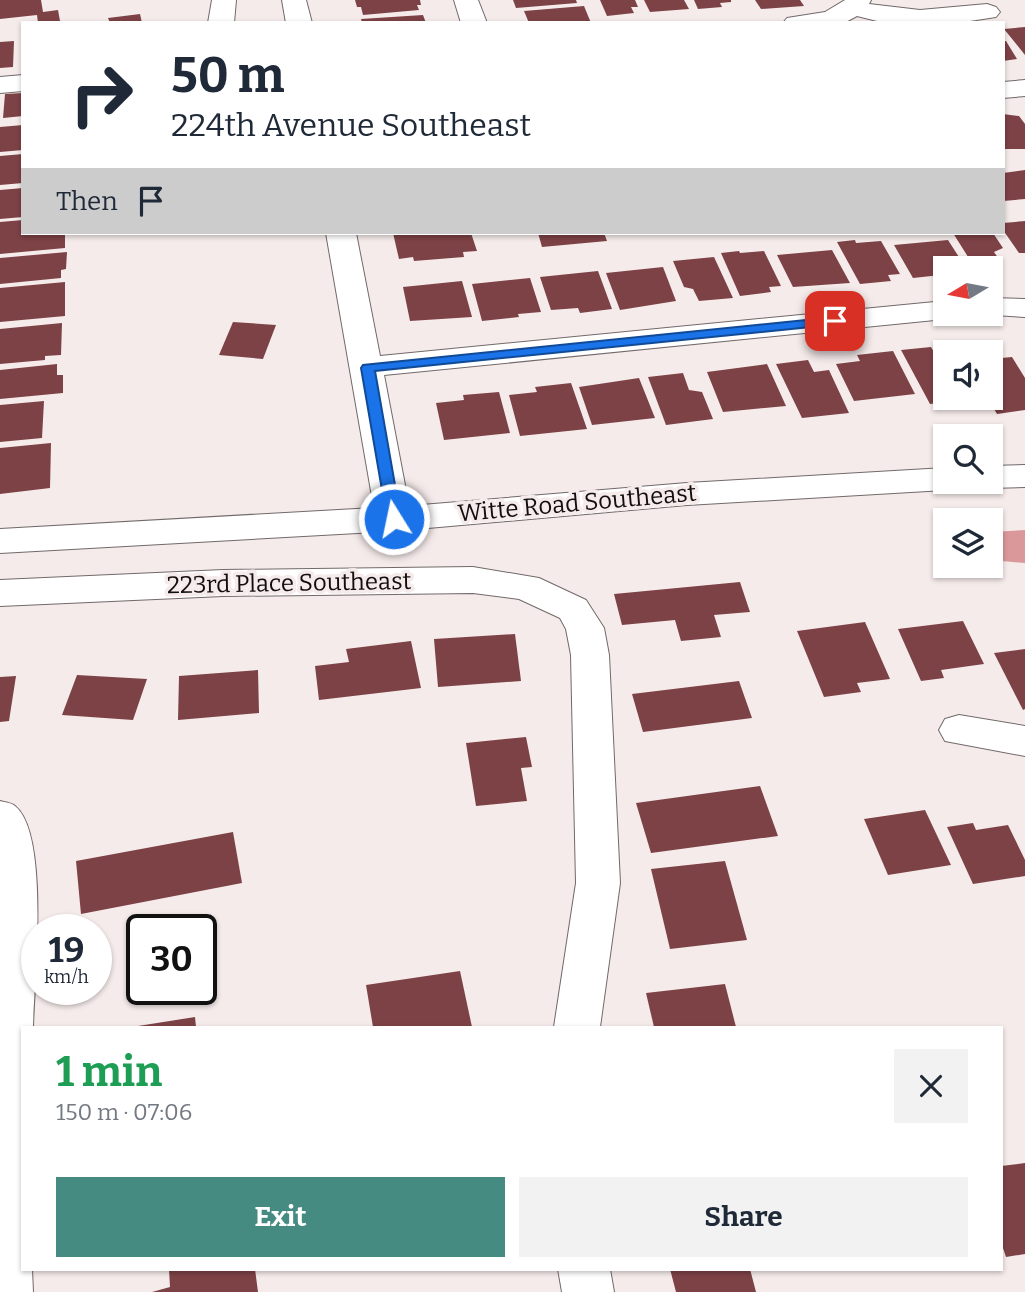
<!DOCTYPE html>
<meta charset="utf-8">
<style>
:root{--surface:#fff;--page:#f2f2f3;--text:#1f2937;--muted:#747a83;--accent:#458b82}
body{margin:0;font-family:Bitter,serif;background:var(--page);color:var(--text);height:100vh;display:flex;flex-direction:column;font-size:26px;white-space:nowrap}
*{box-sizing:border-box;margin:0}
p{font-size:23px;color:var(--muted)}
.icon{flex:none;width:38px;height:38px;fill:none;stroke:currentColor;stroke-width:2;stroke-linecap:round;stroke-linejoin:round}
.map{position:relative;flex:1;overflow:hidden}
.panel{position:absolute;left:21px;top:1026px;width:982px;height:245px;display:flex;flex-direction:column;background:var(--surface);border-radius:0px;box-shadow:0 2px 5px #0004}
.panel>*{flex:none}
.top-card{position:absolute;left:21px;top:21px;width:984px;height:214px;border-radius:0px;box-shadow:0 2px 5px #0004;background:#fff;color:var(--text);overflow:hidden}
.needle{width:46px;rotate:260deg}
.buttons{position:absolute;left:933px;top:256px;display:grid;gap:14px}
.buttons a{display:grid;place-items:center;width:70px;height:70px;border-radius:0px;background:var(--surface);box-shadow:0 2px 5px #0004;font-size:35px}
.speed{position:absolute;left:21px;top:914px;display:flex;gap:14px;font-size:35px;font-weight:700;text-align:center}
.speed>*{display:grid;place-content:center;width:91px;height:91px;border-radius:50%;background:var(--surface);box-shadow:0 2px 5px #0004;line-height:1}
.speed small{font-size:18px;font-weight:400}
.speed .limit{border:4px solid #111;border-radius:10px;background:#fff;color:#111}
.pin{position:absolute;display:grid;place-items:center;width:60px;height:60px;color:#fff;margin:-30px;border-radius:14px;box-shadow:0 4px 10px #0006}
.me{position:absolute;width:77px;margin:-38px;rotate:350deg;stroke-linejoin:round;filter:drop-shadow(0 0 5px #0008)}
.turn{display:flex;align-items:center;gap:24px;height:147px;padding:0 35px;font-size:32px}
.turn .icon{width:91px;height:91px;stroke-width:2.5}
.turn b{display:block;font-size:49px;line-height:60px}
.then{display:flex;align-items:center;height:66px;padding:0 35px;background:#0003;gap:14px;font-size:26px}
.round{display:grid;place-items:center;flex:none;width:74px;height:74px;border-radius:0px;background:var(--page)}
.summary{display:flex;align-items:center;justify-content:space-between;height:119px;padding:0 35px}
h1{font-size:42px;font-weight:700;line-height:52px;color:#1e9e55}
.button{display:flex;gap:14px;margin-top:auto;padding:14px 35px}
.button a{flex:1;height:80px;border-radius:0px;background:var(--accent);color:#fff;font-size:28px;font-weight:700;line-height:80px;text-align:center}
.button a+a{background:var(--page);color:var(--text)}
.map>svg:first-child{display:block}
.water{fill:#db989a}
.building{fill:#7d4246}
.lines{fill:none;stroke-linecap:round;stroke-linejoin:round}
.minor-casing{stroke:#726969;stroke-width:2}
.minor{fill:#fff;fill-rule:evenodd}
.route{fill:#1a73e8;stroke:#114b97;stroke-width:2}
.labels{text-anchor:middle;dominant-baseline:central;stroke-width:7;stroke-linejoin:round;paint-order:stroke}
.street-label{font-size:24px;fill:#120e0e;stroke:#f6ebeb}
</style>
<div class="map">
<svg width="1025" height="1292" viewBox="0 0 1025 1292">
<rect width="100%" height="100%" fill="#f6ebeb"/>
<path class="water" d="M1025,530V563L991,560V532Z"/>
<g class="building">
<path d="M0,0H41L43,12L58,10L60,21L38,23L37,15L0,19Z"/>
<path d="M355,0H420L421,5H417L419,10L363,15L361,7H357Z"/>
<path d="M513,0H576L577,3L516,8Z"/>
<path d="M600,0H635L638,7H631L634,13L607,16Z"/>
<path d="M644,0H684L689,9L650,12Z"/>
<path d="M694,0H731V2L720,3L722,7L698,9Z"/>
<path d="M755,0H800L804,6L761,9Z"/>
<path d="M584,6L591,23H529L524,11Z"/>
<path d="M140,14L142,23H110L108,18Z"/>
<path d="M423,15L426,23H362L361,19Z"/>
<path d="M1025,27V55L1004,29Z"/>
<path d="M14,41L13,67L0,68V42Z"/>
<path d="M1003,41H1006L1017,59L1003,61Z"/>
<path d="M23,93V116L3,118L5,94Z"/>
<path d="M1003,114L1019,116L1025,124V149H1003Z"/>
<path d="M23,125V150L0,152V127Z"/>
<path d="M23,154V183L0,185V156Z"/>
<path d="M1025,170V199L1003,201V173Z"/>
<path d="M23,188V217L0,219V190Z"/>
<path d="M23,220V233H65V248L0,254V222Z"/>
<path d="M1025,221V253H1019L1003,230V223Z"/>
<path d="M393,233H471L477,251L463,252L464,257L414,261L413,257L399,259Z"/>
<path d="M538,233H604L607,241L542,247Z"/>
<path d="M953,233H993L1003,248L994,252L1003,265L975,268Z"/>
<path d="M855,240L856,243L881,241L900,274L888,275L891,281L860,284L837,242Z"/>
<path d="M948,240L966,268H945V281L941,275L913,278L894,245Z"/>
<path d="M832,250L850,283L793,287L777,255Z"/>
<path d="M739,251L740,253L764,251L781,286L769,287L771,292L740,296L721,253Z"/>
<path d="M67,252L66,269L61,270V278L0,284V258Z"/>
<path d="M714,257L733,298L699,301L693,289L684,287L673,261Z"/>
<path d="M663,267L676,301L620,310L606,273Z"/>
<path d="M598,271L612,309L580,313L578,308L551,310L540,277Z"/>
<path d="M530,278L541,312L518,314L519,317L482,321L472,284Z"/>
<path d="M462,281L472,317L410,321L403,287Z"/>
<path d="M65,282V316L0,322V288Z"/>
<path d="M233,322L276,325L263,359L219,355Z"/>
<path d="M62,323L61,355L45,356V360L0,364V329Z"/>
<path d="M931,347L934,352L945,351V397L977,399L930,404L901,350Z"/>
<path d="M893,351L915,394L854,401L836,364L860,361L857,355Z"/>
<path d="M1012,357L1025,378V410L997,414L987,397H990V359Z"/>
<path d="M808,360L814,372L829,370L849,413L802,418L776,364Z"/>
<path d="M57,364V375H63V393L0,399V370Z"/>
<path d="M767,364L786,406L723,412L707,372Z"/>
<path d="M683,373L689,390L702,392L713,419L666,425L648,377Z"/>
<path d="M639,378L655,418L592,425L579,387Z"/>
<path d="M571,383L587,429L520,436L509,395L537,392L535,387Z"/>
<path d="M499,392L510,433L444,440L436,403L464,400L463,395Z"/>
<path d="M44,401L42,438L0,442V405Z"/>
<path d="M51,443L50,488L0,494V448Z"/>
<path d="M740,582L750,612L714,615L721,637L681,641L675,620L622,625L614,594Z"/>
<path d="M963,621L984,664L941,670L944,678L921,681L898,629Z"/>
<path d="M865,622L890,679L857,683L861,692L824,697L797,631Z"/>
<path d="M515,634L521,681L438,687L434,639Z"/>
<path d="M411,641L421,688L319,700L315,666L349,662L346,649Z"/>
<path d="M1025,649V709L1023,710L994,653Z"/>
<path d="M258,670L259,713L178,720L179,676Z"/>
<path d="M77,675L147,679L133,720L62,715Z"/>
<path d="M16,676L9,721L0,722V677Z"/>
<path d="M739,681L752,718L643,732L632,694Z"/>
<path d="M526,737L532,767L521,768L527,801L476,806L466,743Z"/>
<path d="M760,786L778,836L651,853L636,803Z"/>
<path d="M925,810L951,865L888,875L864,819Z"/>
<path d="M973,823L976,830L1008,825L1025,860V876L973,884L947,827Z"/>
<path d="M233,832L242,883L81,914L76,861Z"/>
<path d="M725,861L747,940L670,949L651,869Z"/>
<path d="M460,971L472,1027H373L366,985Z"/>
<path d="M725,984L736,1027H654L646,993Z"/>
<path d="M195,1017L196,1027H138V1026Z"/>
<path d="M1025,1163V1254L1006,1257L1001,1242V1166Z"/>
<path d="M169,1269H255L258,1292H152L170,1287Z"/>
<path d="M670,1269H750L756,1292H676Z"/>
</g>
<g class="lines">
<defs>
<g id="minor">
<path d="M212,0H236L234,23H208Z"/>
<path d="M282,0H306L312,23H286Z"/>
<path d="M454,0H478L487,23H461Z"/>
<path d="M845,0H871L869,4L920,10L987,4L996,7L1000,12L996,17L957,23H885L857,16L844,23H783L787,18L825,12Z"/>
<path d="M23,75V91L0,93V77Z"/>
<path d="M1025,80V96L1003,98V82Z"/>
<path d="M326,233H356L380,356L945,301V313H958L956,317L945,319L384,375L409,506L687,483L945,468V481H961L957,487L945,490L687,505L394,531L0,553V529L374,508Z"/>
<path d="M990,298L1025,299V317L979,314L990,313Z"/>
<path d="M1025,465V487L990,488L978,485L975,481H990V466Z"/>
<path d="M473,567L539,578L586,600L604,628L609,655L620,883L600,1027H554L576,883L571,655L566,629L560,618L519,599L473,593L223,596L0,606V580L223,570Z"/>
<path d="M959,715L1025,726V756L945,741L939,730L945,719Z"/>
<path d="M0,801C4,802 12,803 15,806C50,834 34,982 33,1027H23V1269H32L33,1292H0Z"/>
<path d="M558,1269H610L614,1292H562Z"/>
</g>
</defs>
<use href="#minor" class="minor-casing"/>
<use href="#minor" class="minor"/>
</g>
<path class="route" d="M835,317L842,321L840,324L375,371L401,519L394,523L387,519L361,368L363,365Z"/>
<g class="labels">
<g class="street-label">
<text transform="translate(577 503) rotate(-5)">Witte Road Southeast</text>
<text transform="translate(289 583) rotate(-1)">223rd Place Southeast</text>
</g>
</g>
</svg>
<div class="buttons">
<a><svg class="needle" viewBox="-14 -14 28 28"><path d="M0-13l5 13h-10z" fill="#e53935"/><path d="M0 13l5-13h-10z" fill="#747a83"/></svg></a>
<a><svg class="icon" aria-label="sound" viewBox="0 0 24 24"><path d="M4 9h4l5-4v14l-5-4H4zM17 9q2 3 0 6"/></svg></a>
<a><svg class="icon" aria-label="search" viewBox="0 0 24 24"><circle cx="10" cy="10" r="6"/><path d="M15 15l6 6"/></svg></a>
<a><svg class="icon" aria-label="layers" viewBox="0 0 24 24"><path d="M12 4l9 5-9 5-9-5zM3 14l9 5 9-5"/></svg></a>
</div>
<div class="speed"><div>19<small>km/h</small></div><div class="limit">30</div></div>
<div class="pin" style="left:835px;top:321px;background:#d93025"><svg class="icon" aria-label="arrive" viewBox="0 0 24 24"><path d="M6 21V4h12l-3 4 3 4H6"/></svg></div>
<svg class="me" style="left:394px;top:519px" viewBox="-20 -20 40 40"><circle r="17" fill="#1a73e8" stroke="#fff" stroke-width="3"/><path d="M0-11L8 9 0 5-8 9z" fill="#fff"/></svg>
<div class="top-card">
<div class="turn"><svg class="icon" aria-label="right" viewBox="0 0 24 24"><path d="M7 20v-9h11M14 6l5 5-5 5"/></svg><div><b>50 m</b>224th Avenue Southeast</div></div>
<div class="then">Then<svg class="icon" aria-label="arrive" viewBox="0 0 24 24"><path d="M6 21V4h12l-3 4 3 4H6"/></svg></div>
</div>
<section class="panel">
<div class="summary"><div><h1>1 min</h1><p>150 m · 07:06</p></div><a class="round"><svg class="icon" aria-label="close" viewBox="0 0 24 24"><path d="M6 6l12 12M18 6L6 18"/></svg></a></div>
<div class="button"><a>Exit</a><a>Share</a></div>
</section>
</div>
